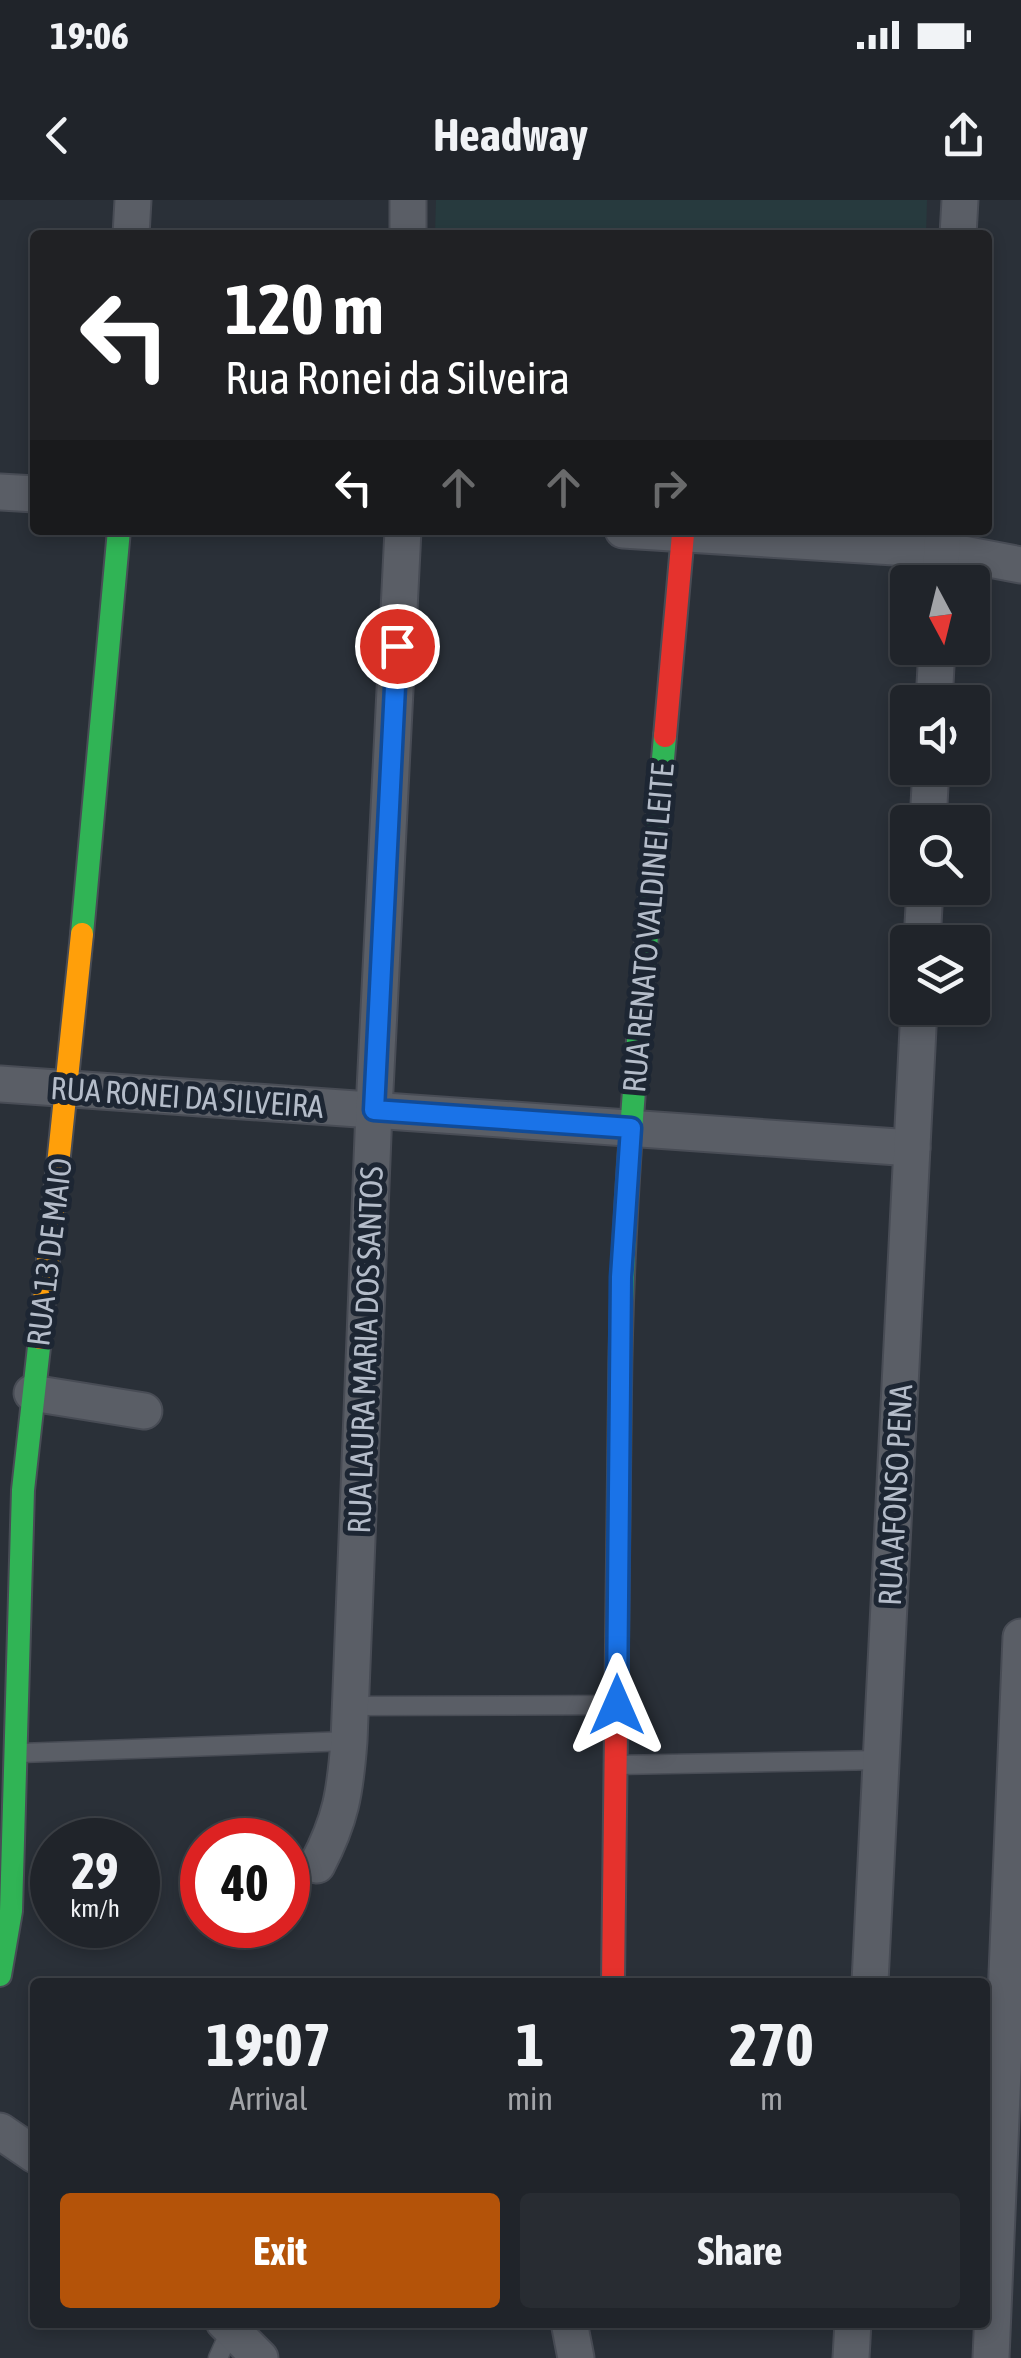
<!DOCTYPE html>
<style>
:root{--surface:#20242a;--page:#282c32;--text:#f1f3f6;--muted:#a2a4a8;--line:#3d4147;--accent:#b45309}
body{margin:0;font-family:"Asap Condensed",sans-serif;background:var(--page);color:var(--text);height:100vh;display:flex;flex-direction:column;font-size:38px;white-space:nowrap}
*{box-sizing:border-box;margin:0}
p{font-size:32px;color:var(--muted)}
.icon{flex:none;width:55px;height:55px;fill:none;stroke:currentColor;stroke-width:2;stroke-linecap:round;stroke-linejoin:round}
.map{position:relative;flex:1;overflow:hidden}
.sheet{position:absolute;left:30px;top:1778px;width:960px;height:350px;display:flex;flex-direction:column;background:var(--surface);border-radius:10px;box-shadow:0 5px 15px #0003,0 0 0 2px var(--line)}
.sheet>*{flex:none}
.top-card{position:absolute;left:30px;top:30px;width:962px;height:305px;border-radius:10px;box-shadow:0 5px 15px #0003,0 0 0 2px var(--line);background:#202124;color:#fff;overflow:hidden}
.needle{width:65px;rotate:173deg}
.buttons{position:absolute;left:890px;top:365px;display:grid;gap:20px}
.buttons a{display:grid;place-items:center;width:100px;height:100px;border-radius:10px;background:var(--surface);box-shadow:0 5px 15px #0003,0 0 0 2px var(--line);font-size:50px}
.speed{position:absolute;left:30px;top:1618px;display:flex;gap:20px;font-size:50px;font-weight:700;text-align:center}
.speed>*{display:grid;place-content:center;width:130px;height:130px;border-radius:50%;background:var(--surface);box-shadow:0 5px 15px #0003,0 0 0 2px var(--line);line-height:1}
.speed small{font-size:25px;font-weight:400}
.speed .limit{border:15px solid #d22;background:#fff;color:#111}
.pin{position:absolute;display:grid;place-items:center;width:85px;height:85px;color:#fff;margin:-42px;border:5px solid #fff;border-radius:50%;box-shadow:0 2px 10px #0007}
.me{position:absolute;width:110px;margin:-55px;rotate:0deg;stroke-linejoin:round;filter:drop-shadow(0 0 8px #0008)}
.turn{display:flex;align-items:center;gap:35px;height:210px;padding:0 30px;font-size:45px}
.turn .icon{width:130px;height:130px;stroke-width:2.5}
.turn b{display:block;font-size:70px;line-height:85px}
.lanes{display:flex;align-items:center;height:95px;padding:0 30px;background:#0003;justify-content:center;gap:50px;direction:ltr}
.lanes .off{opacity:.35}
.eta{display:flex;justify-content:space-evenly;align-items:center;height:170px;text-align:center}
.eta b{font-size:60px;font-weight:700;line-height:70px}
.primary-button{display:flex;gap:20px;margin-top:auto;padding:20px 30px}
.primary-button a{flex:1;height:115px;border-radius:10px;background:var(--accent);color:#fff;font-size:40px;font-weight:700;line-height:115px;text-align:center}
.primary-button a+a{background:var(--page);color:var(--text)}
.status{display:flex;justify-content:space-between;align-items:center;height:70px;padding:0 50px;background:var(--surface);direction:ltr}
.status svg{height:28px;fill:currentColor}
header{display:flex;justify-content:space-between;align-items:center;height:130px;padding:0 30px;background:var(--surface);font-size:45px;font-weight:700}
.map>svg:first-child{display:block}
.green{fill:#273a3e}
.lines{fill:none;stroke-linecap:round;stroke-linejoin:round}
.lane-casing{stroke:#484c55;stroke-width:21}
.street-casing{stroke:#484c55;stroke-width:39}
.fast-casing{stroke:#484c55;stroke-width:26}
.slow-casing{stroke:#484c55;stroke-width:26}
.jam-casing{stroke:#484c55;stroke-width:26}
.lane{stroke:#5a5e66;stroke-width:18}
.street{stroke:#5a5e66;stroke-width:35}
.fast{stroke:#30b455;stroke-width:22}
.slow{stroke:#ff9f0a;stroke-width:22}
.jam{stroke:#e5322d;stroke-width:22}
.route-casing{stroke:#114b97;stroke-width:25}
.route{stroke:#1a73e8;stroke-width:18}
.labels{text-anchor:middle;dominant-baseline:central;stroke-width:10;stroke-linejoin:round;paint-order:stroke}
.street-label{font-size:32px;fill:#b4bcc9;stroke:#1d2633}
</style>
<div class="status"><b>19:06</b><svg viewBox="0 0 49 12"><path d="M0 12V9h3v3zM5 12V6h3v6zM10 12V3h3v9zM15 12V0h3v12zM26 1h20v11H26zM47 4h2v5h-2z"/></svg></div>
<header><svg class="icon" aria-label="back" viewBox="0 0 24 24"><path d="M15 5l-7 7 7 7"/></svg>Headway<svg class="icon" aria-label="share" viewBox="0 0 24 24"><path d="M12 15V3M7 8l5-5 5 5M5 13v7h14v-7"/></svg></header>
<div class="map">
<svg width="1021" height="2158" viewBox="0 0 1021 2158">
<rect width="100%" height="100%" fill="#2a3038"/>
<path class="green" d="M436,0H927L926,35H435Z"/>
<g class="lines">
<defs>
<g id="lane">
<path d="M351,1506L615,1505"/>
<path d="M21,1553L349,1541"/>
<path d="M617,1565L881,1560"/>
<path d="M218,2158L231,2129"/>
</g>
<g id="street">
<path d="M131,35L133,0"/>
<path d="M408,35V0"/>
<path d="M958,35L960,0"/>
<path d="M0,292L35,294"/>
<path d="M623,330L942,350L1021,365"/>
<path d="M940,382L943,330"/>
<path d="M934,502L937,448"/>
<path d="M928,622L931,568"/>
<path d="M922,742L925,688"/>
<path d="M0,884L912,948"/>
<path d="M32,1193L144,1211"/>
<path d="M317,1665C341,1619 345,1593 349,1541L374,910L403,330"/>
<path d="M870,1782L919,808"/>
<path d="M0,1931L35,1955"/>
<path d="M224,2122L260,2158"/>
<path d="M569,2122L576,2158"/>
<path d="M851,2158L853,2122"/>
<path d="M991,2158L1021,1437"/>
</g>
<g id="fast">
<path d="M82,734L119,330"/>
<path d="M620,1191C622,972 646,754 665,536"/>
<path d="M0,1775L11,1711L23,1290L40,1138"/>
</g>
<path id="slow" d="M40,1138L82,734"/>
<g id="jam">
<path d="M665,536L683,334"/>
<path d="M613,1782L620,1191"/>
</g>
</defs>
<use href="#lane" class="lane-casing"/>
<use href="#street" class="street-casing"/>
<use href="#fast" class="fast-casing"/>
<use href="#slow" class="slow-casing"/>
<use href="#jam" class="jam-casing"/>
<use href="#lane" class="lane"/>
<use href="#street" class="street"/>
<use href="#fast" class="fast"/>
<use href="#slow" class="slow"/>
<use href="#jam" class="jam"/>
</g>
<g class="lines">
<defs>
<path id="route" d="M397,446L374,910L631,928L621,1077L617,1505"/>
</defs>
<use href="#route" class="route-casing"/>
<use href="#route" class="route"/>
</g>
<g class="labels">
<g class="street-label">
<text transform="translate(648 728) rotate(-85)">RUA RENATO VALDINEI LEITE</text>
<text transform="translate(187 897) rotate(4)">RUA RONEI DA SILVEIRA</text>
<text transform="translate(49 1052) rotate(-83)">RUA 13 DE MAIO</text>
<text transform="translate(365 1150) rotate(-88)">RUA LAURA MARIA DOS SANTOS</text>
<text transform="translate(895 1295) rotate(-87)">RUA AFONSO PENA</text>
</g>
</g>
</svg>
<div class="buttons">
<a><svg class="needle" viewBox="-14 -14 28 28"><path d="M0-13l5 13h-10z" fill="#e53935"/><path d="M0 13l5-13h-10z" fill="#a2a4a8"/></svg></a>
<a><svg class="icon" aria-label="sound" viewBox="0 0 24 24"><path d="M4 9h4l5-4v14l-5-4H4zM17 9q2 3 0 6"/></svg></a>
<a><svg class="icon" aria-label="search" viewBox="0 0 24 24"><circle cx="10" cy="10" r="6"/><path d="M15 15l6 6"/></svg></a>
<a><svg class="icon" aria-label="layers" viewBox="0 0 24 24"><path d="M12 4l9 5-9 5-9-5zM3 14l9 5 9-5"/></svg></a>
</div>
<div class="speed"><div>29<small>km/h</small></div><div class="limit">40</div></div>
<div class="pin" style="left:397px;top:446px;background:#d93025"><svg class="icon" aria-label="arrive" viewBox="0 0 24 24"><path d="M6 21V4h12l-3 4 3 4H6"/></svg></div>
<svg class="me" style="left:617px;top:1505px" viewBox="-20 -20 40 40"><path d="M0-17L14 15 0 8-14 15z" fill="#1a73e8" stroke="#fff" stroke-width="4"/></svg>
<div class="top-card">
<div class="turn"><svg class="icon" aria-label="left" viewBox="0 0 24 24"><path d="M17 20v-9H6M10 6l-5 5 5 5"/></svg><div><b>120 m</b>Rua Ronei da Silveira</div></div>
<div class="lanes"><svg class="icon" aria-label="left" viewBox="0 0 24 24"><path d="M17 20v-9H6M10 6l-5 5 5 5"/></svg><svg class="icon off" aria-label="ahead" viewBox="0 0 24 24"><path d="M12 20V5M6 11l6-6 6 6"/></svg><svg class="icon off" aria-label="ahead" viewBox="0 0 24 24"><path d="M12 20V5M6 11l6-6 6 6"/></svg><svg class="icon off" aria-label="right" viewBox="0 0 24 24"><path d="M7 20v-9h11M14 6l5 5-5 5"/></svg></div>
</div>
<section class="sheet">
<div class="eta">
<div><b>19:07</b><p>Arrival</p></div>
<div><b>1</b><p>min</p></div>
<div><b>270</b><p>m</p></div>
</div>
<div class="primary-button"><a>Exit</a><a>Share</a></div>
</section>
</div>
